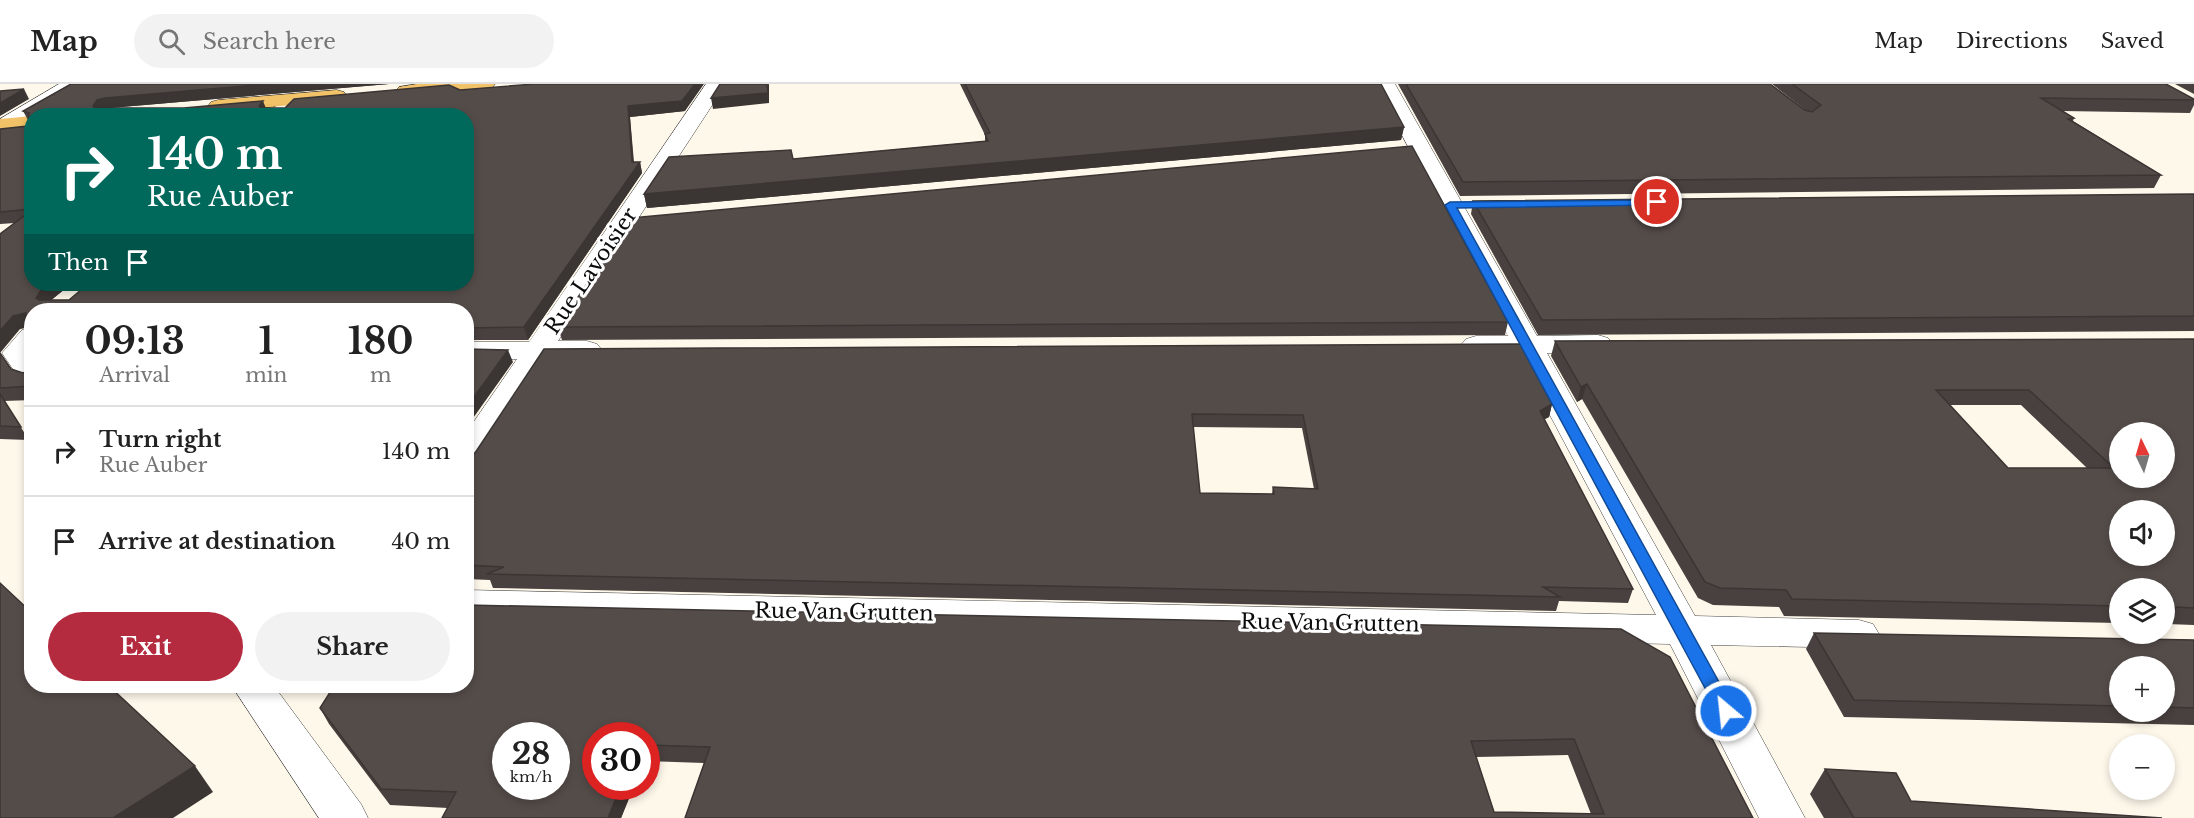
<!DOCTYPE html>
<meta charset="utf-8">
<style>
:root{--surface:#fff;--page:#f2f2f2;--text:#222;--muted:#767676;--line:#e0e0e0;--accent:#b42b40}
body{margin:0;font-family:"Libre Baskerville",serif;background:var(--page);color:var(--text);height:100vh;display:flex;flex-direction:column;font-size:22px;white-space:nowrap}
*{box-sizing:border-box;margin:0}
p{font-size:20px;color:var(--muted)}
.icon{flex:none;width:33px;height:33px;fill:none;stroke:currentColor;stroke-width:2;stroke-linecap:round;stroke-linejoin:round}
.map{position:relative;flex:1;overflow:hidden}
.details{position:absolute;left:24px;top:219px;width:450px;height:390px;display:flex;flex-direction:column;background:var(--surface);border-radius:24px;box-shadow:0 3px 9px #0003}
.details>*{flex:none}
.guide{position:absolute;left:24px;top:24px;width:450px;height:183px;border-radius:24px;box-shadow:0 3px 9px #0003;background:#00695c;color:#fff;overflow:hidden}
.needle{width:39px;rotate:355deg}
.controls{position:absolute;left:2109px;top:338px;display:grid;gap:12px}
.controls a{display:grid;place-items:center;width:66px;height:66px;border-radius:50%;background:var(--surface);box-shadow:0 3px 9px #0003;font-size:30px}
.speed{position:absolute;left:492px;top:638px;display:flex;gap:12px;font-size:30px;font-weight:700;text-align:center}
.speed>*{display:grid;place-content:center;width:78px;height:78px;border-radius:50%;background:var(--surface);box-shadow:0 3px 9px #0003;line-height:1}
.speed small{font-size:15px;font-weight:400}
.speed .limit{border:9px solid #d22;background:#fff;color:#111}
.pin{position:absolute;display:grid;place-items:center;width:51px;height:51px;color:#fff;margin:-26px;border:3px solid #fff;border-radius:50%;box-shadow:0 2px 6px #0007}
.me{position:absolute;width:66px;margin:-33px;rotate:332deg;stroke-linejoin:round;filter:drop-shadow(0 0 4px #0008)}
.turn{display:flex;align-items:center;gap:21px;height:126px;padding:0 24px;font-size:27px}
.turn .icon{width:78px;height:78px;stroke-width:2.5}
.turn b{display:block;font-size:42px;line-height:51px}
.then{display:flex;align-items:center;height:57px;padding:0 24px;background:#0003;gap:12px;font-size:22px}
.eta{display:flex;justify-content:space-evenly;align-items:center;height:102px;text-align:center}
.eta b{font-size:36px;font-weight:800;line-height:42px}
.primary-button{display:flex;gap:12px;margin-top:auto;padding:12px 24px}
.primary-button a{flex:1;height:69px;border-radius:36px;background:var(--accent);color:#fff;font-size:24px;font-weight:800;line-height:69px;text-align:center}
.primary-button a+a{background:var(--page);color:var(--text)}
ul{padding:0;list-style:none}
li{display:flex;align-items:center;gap:18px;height:90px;padding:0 24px;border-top:2px solid var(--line)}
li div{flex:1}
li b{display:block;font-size:22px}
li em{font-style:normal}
header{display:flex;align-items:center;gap:36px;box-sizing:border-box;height:84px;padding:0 30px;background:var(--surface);border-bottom:2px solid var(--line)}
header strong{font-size:28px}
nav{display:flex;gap:33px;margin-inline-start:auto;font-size:21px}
.search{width:420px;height:54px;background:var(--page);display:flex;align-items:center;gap:15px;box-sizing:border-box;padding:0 21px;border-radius:33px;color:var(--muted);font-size:22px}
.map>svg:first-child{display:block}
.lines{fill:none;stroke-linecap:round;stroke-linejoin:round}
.street-casing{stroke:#3f3f3f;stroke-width:1}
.primary-casing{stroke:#1d1d1d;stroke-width:1}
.street{fill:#fff;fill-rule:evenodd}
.primary{fill:#f2c268;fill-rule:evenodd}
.wall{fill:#48413f;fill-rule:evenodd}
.shaded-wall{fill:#3b3533}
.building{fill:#544c49;stroke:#3b3533;stroke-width:1.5;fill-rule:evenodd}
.route{fill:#1a73e8;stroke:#114b97;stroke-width:1.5}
.labels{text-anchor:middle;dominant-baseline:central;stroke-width:6;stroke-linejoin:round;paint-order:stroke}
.street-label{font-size:21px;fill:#0c0c0c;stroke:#fff}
</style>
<header>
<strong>Map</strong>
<div class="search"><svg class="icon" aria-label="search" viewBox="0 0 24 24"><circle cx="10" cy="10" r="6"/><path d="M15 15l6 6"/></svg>Search here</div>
<nav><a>Map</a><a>Directions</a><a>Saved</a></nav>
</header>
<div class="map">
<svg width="2194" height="734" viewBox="0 0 2194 734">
<rect width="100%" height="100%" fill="#fef8eb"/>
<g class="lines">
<defs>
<g id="street">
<path d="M59,0H83L80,4L32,32L8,50L0,51V35Z"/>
<path d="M706,0H726L558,257H587L597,260L602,266L597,272L587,275H547L478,381L466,384V349L517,275L466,276V258H529Z"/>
<path d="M1375,0H1395L1537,252L1598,251L1608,254L1613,260L1608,266L1598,269H1547L1695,532L1859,536L1873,540L1879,550L1873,560L1859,564L1711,561L1805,734H1759L1670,560L466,534V506L1656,531L1517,269L1476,270L1466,267L1461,261L1466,255L1476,252H1508Z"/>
<path d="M293,10L300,12L303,16L289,32H266L286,12Z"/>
<path d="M32,243V300L21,297L2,269L22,246Z"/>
<path d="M232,602H274L361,720L368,734H319Z"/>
</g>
<g id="primary">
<path d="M417,0H495L492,4L485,6L406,13L399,11L396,7L399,3Z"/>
<path d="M337,6L344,8L347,12L344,16L218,28L211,26L208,22L211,18L218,16Z"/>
<path d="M32,32V44L0,47V35Z"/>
</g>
</defs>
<use href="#street" class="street-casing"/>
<use href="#primary" class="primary-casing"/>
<use href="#street" class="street"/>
<use href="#primary" class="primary"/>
</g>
<g class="wall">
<path d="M71,0H389L109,24H285L460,6L685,27L630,33L634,78H640L642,89L528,256H466V226H32V316L4,317L29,356L0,355V269L11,285L23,289L26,287V243L20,245L15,139L0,140V45L28,42V36L23,27ZM466,32L69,216H51L71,200H32Z"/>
<path d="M960,0H1381L1404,43L1401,56L647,124L644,110L793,75L985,57V51Z"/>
<path d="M1398,0H1770L1805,26L1807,27L1772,0H2166L2194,15V21L2190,29L2062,27L2074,34L2073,37L2161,91L2154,104L1460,112Z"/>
<path d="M2175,0H2194V10Z"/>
<path d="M2194,110V247L1538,251L1471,130L1473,117Z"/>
<path d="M1508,238L1505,251L562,256L558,243Z"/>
<path d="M2194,255V541L2167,540L2164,543V504H2120V539L1784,532L1779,523L1713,521L1698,514L1582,315L1577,318L1551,272L1555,257ZM1950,321H2021L2087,384H2008Z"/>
<path d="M544,265L1552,320L1549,333L1544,335L1633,505L1628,519L1559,517L1556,527L493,504L490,496L466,495V371L475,369ZM1193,343L1302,344L1314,405L1273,403L1272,410L1200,409Z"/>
<path d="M1621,545L1753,734H685L704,679L646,677V651H596L634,702L621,734H442L448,724L390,721L329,640L320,624ZM1568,671L1591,730L1494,728L1476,673Z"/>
<path d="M1814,549L2194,556V641L1844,633L1806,565ZM2120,582H2164V627H2120Z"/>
<path d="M1825,685L1911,717L2162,734H1824L1810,710Z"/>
</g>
<g class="shaded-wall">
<path d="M269,0H389L110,24L98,32L93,22L97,16L105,14Z"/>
<path d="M695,0H704L685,27L630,33L634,86L640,78L642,89L528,256L524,243L632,78L628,22Z"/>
<path d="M769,0V19L713,25L711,14Z"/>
<path d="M24,5L29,15L0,32V19Z"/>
<path d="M263,17L267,27L264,32L259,22Z"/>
<path d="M1404,43L1401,56L647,124L644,110Z"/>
<path d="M50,200H71L49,218L44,226L36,214L41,206Z"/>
<path d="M26,229L32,242L20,245L0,269V247L13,232Z"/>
<path d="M508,266L513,278L466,344V324Z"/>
<path d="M1587,300L1582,315L1577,318L1581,303Z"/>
<path d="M1552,320L1549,333L1536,340L1540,327Z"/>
<path d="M195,682L213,708L173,734H113Z"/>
<path d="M621,702H634L621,734H608Z"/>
</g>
<g class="building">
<path d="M71,0H269L105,14L97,16L93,22L95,24H184L263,17L259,22L262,24H285L294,15L449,1L460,6L534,0H695L682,17L628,22L632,78H640L524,243L466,244V226H32V302L0,304V269L11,285L23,289L26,287V229L13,232L0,247V150L32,126V200H50L41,206L36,214L39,216H69L88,200H466V32H32V125L0,128V45L28,42L29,29L23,27Z"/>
<path d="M720,0H767L768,9L711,14Z"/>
<path d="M965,0H1381L1404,43L644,110L669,73L791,66L793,75L988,57L985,50L990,49Z"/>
<path d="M1406,0H1770L1805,26L1812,28L1821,21L1792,0H2166L2194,15V16L2041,14L2074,34L2068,35L2161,91L1463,98Z"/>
<path d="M24,5L0,19V7Z"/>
<path d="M1412,62L1508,238L558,243L631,134Z"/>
<path d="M2194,110V232L1542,236L1473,117Z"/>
<path d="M2194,255V524L2176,523L2174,530H2164V504H2120V522L1792,515L1786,506L1720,504L1705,498L1587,300L1581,303L1555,257ZM1936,306H2029L2114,384H2008ZM2120,348H2164V393H2120ZM2120,426H2164V471H2120Z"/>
<path d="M1520,260L1552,320L1540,327L1633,505L1543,503L1560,513L487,490L504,483L466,481V371L475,369L544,265ZM1192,330L1303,331L1318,405L1273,403L1274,410L1200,409Z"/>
<path d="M466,265L508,266L466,324Z"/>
<path d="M0,310L21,343L0,342Z"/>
<path d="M0,499L32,529V602H109L195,682L113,734H0Z"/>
<path d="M466,521L1621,545L1670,573L1753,734H685L710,663L646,661V651H596V702H621L608,734H442L456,708L381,705L320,624L334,602H466ZM506,651H556V702H506ZM1574,655L1604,730L1494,728L1471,657Z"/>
<path d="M1814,549L2194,556V624L2164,623V582H2120V622L1854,616Z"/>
<path d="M1825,685L1896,689L1911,717L2162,734H1854Z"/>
</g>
<path class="route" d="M1657,116L1662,118L1660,121L1457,124L1735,627L1732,632L1726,634L1720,632L1445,121L1450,118Z"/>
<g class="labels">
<g class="street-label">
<text transform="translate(591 187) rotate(-56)">Rue Lavoisier</text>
<text transform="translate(844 528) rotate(1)">Rue Van Grutten</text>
<text transform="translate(1330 539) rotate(1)">Rue Van Grutten</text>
</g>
</g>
</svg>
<div class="controls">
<a><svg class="needle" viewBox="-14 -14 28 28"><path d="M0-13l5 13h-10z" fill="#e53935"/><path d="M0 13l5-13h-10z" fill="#767676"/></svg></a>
<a><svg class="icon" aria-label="sound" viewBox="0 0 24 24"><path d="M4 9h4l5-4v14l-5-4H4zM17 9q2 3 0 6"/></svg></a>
<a><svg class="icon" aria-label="layers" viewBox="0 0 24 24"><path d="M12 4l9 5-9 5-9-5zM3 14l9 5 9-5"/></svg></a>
<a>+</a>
<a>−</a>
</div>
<div class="speed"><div>28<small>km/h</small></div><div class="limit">30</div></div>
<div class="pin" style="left:1657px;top:118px;background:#d93025"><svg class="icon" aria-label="arrive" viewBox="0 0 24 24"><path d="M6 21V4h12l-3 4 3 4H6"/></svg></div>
<svg class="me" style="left:1726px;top:627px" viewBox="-20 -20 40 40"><circle r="17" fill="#1a73e8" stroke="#fff" stroke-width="3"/><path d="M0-11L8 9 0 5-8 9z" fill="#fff"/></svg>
<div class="guide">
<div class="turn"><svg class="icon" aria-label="right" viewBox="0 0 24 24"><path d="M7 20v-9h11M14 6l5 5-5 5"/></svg><div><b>140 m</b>Rue Auber</div></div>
<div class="then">Then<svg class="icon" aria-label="arrive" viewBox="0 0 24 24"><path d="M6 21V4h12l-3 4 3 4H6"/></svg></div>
</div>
<section class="details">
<div class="eta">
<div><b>09:13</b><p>Arrival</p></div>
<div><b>1</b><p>min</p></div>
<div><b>180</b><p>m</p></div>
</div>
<ul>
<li><svg class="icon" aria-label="right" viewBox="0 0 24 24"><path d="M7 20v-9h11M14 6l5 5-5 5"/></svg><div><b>Turn right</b><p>Rue Auber</p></div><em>140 m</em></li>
<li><svg class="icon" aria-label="arrive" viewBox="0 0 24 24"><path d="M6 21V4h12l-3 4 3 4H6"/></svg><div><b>Arrive at destination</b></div><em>40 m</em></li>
</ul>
<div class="primary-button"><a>Exit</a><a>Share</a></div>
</section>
</div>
